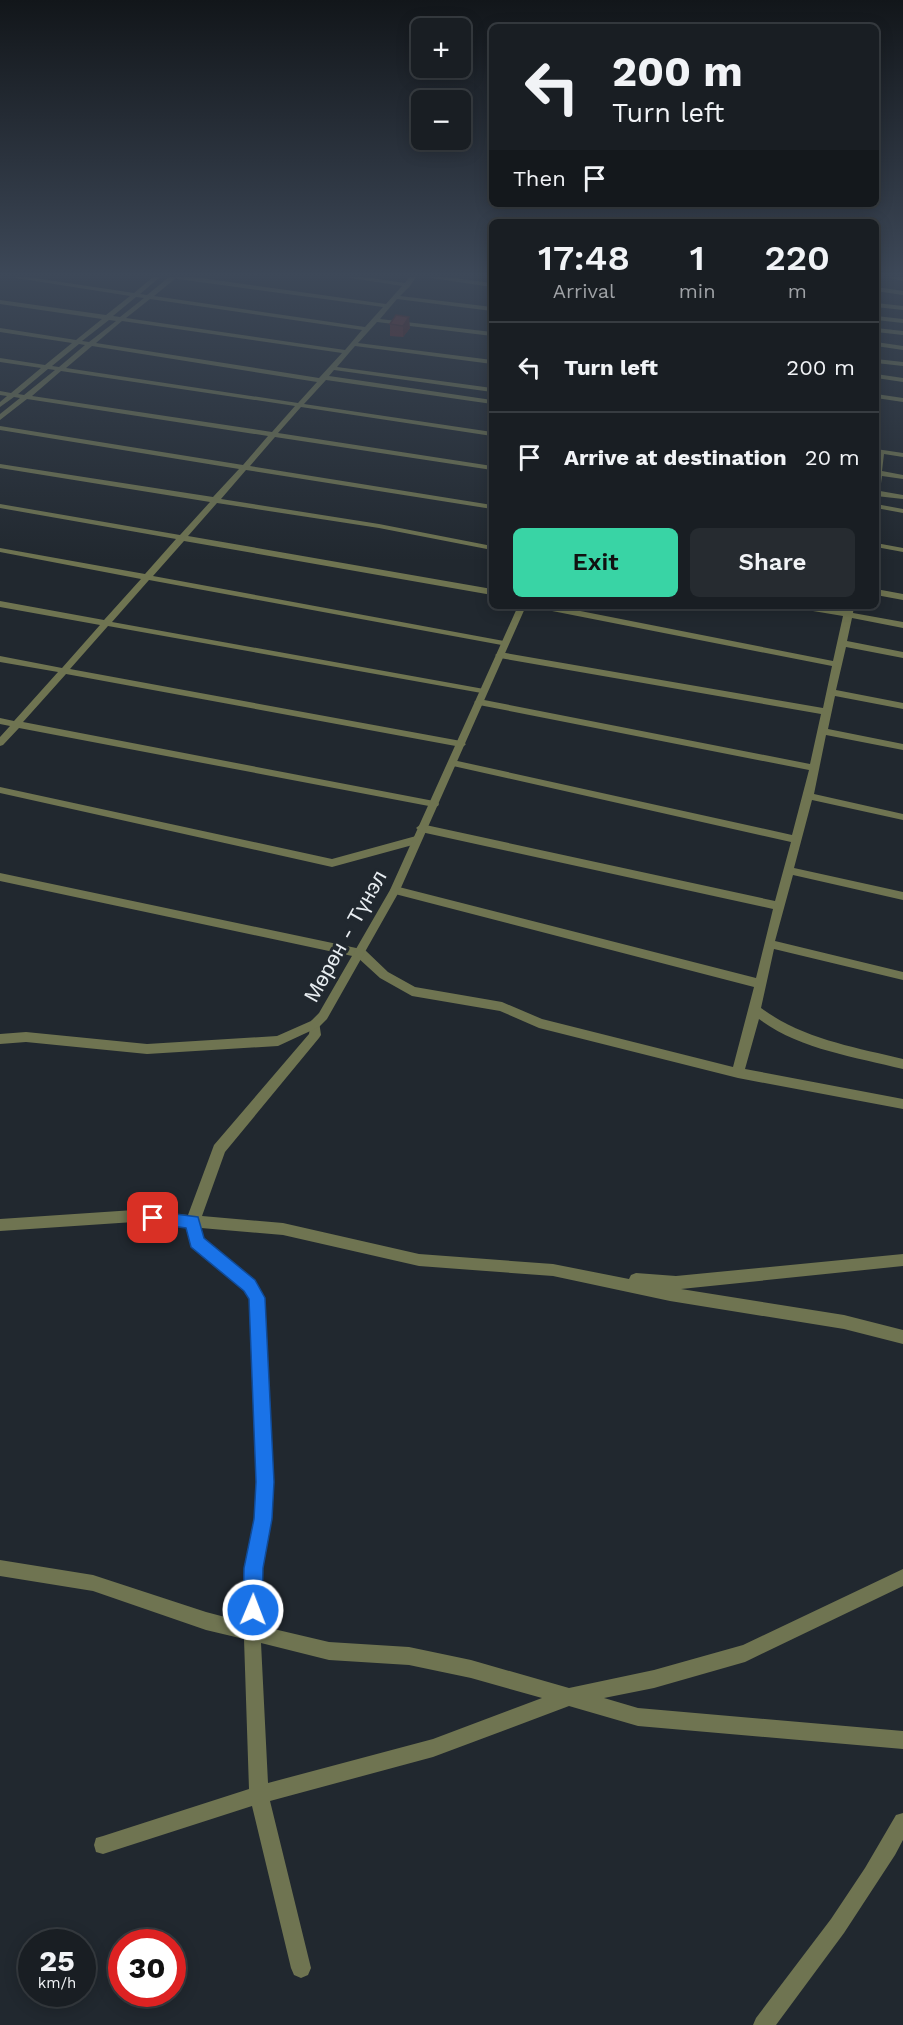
<!DOCTYPE html>
<meta charset="utf-8">
<style>
:root{--surface:#191e23;--page:#262b30;--text:#f1f3f6;--muted:#9fa2a6;--line:#373c41;--accent:#39d4a5}
body{margin:0;font-family:"Work Sans",sans-serif;background:var(--page);color:var(--text);height:100vh;display:flex;flex-direction:column;font-size:22px;white-space:nowrap}
*{box-sizing:border-box;margin:0}
p{font-size:20px;color:var(--muted)}
.icon{flex:none;width:33px;height:33px;fill:none;stroke:currentColor;stroke-width:2;stroke-linecap:round;stroke-linejoin:round}
.map{position:relative;flex:1;overflow:hidden}
.sheet{position:absolute;left:489px;top:219px;width:390px;height:390px;display:flex;flex-direction:column;background:var(--surface);border-radius:9px;box-shadow:0 3px 15px #0003,0 0 0 2px var(--line)}
.sheet>*{flex:none}
.guide{position:absolute;left:489px;top:24px;width:390px;height:183px;border-radius:9px;box-shadow:0 3px 15px #0003,0 0 0 2px var(--line);background:#191e23;color:var(--text);overflow:hidden}
.controls{position:absolute;left:411px;top:18px;display:grid;gap:12px}
.controls a{display:grid;place-items:center;width:60px;height:60px;border-radius:9px;background:var(--surface);box-shadow:0 3px 15px #0003,0 0 0 2px var(--line);font-size:30px}
.speed{position:absolute;left:18px;top:1929px;display:flex;gap:12px;font-size:30px;font-weight:700;text-align:center}
.speed>*{display:grid;place-content:center;width:78px;height:78px;border-radius:50%;background:var(--surface);box-shadow:0 3px 15px #0003,0 0 0 2px var(--line);line-height:1}
.speed small{font-size:15px;font-weight:400}
.speed .limit{border:9px solid #d22;background:#fff;color:#111}
.pin{position:absolute;display:grid;place-items:center;width:51px;height:51px;color:#fff;margin:-26px;border-radius:12px;box-shadow:0 3px 9px #0006}
.me{position:absolute;width:66px;margin:-33px;rotate:1deg;stroke-linejoin:round;filter:drop-shadow(0 0 4px #0008)}
.turn{display:flex;align-items:center;gap:21px;height:126px;padding:0 24px;font-size:27px}
.turn .icon{width:78px;height:78px;stroke-width:2.5}
.turn b{display:block;font-size:42px;line-height:51px}
.then{display:flex;align-items:center;height:57px;padding:0 24px;background:#0003;gap:12px;font-size:22px}
.eta{display:flex;justify-content:space-evenly;align-items:center;height:102px;text-align:center}
.eta b{font-size:36px;font-weight:600;line-height:42px}
.action{display:flex;gap:12px;margin-top:auto;padding:12px 24px}
.action a{flex:1;height:69px;border-radius:9px;background:var(--accent);color:#111;font-size:24px;font-weight:600;line-height:69px;text-align:center}
.action a+a{background:var(--page);color:var(--text)}
ul{padding:0;list-style:none}
li{display:flex;align-items:center;gap:18px;height:90px;padding:0 24px;border-top:2px solid var(--line)}
li div{flex:1}
li b{display:block;font-size:22px}
li em{font-style:normal}
.map>svg:first-child{display:block}
.lines{fill:none;stroke-linecap:round;stroke-linejoin:round}
.minor{fill:#6f7451;fill-rule:evenodd}
.tertiary{fill:#6f7451;fill-rule:evenodd}
.wall{fill:#6e2828}
.shaded-wall{fill:#5a2020}
.building{fill:#802e2e;stroke:#5a2020;stroke-width:1.5}
.route{fill:#1a73e8;stroke:#114b97;stroke-width:1.5}
.labels{text-anchor:middle;dominant-baseline:central;stroke-width:6;stroke-linejoin:round;paint-order:stroke}
.street-label{font-size:21px;fill:#e8edf1;stroke:#21282f}
</style>
<div class="map">
<svg width="903" height="2025" viewBox="0 0 903 2025">
<rect width="100%" height="100%" fill="#21282f"/>
<g class="lines">
<g class="minor">
<path d="M10,277H28L134,293L153,277H160L140,294L147,295L169,277H194L386,304L402,286L345,277H364L405,283L409,277H416L410,286L400,296L492,307V311L397,299L380,319L492,332V336L377,322L358,343L492,360V364L355,346L337,367L492,388V392L334,370L329,376L492,400V404L326,380L304,404L492,432V436L301,407L278,433L492,466V470L275,437L250,466L492,505V509L246,470L221,499L379,524L492,546V550L379,528L217,503L188,536L492,589V595L184,541L153,576L504,641L508,644L507,646L149,580L112,622L484,689L487,690V694L108,626L70,669L461,741L466,744L464,746L461,747L66,674L23,722L434,801L438,802L439,804L438,806L434,807L19,728L3,745L0,746V737L10,726L0,724V718L14,721L58,672L0,662V656L62,668L100,625L0,607V601L104,620L141,579L0,552V548L145,574L176,539L0,508V504L180,535L210,502L0,468V464L213,497L239,469L0,430V426L243,465L268,436L27,399L0,420V414L20,398L14,397L0,407V402L7,396L0,395V391L11,393L41,368L0,362V358L45,365L72,343L0,332V328L76,340L102,319L0,304V300L106,315L130,296ZM176,278L178,279L383,307L365,327L154,296ZM136,297L144,298L120,317L113,316ZM150,299L362,330L345,350L126,318ZM109,320L116,321L89,342L82,341ZM122,321L342,353L319,378L96,343ZM79,344L85,345L59,367L52,366ZM92,346L317,382L298,403L66,368ZM48,369L55,370L24,395L18,394ZM61,371L295,406L272,432L32,396Z"/>
<path d="M425,277H446L492,283V287Z"/>
<path d="M887,277H903V281Z"/>
<path d="M876,287L903,291V295L876,291Z"/>
<path d="M876,303L903,306V310L876,307Z"/>
<path d="M876,316L903,319V323L876,320Z"/>
<path d="M876,328L903,331V335L876,332Z"/>
<path d="M876,342L903,346V350L876,346Z"/>
<path d="M876,359L903,362V366L876,363Z"/>
<path d="M876,374L903,378V382L876,378Z"/>
<path d="M876,394L903,398V402L876,398Z"/>
<path d="M876,449L903,453V457L884,454L882,471L903,475V479L882,476L880,491L903,495V499L876,496Z"/>
<path d="M876,504L903,509V513L876,508Z"/>
<path d="M876,543L903,548V552L876,547Z"/>
<path d="M538,606H555L833,661L843,616L801,609L797,606H815L844,611L846,606H854L853,613L903,622V628L852,618L847,641L903,652V658L846,647L836,690L903,703V709L835,696L828,729L903,744V750L826,735L814,794L903,814V820L812,800L794,868L903,892V900L793,875L775,941L903,972V980L774,949L761,1008C803,1039 854,1047 903,1059V1069C855,1057 799,1049 759,1019L745,1069L903,1099V1109L738,1078L539,1028L500,1011L412,996L380,978L357,957L0,881V873L361,949L365,950L388,972L415,987L502,1002L542,1019L733,1067L754,987L395,894L390,890L395,886L756,978L773,909L421,832L416,828L421,824L775,901L791,842L453,766L448,763L453,760L792,835L809,770L479,705L474,702L479,699L810,764L821,714L500,658L495,655L500,652L823,708L832,666L542,609Z"/>
<path d="M0,787L332,859L416,836L421,840L420,843L332,867L0,793Z"/>
<path d="M315,1019L319,1021L321,1035L319,1038L225,1152L202,1216L283,1223L419,1254L553,1264L629,1279L631,1275L636,1273L676,1276L903,1254V1266L681,1289L844,1315L903,1330V1344L844,1329L670,1301L553,1276L419,1266L283,1235L201,1228L203,1239L254,1280L264,1298L273,1482L271,1519L262,1568L261,1626L329,1642L409,1647L471,1660L569,1688L654,1670L743,1645L903,1569V1586L745,1662L654,1688L604,1698L638,1708L903,1731V1749L638,1726L569,1706L433,1757L270,1801L311,1968L308,1975L301,1978L294,1975L291,1968L252,1806L103,1854L96,1852L94,1845L96,1838L103,1836L249,1789L244,1639L206,1630L93,1591L0,1576V1560L93,1575L206,1612L244,1622L246,1568L255,1519L257,1482L250,1300L244,1290L192,1246L187,1227L134,1222L0,1231V1219L134,1210L188,1215L214,1145L309,1034L311,1021ZM261,1643L329,1660L409,1665L471,1678L542,1698L433,1739L268,1783Z"/>
<path d="M903,1813V1840L895,1855L844,1933L776,2025H753L756,2018L831,1919L865,1868L896,1815Z"/>
</g>
<g class="tertiary">
<path d="M876,589L903,594V600L876,595Z"/>
<path d="M518,606H526L400,890L327,1019L319,1027L278,1046L147,1054L26,1042L0,1044V1034L26,1032L147,1044L277,1036L311,1021L319,1013L390,890Z"/>
</g>
</g>
<path class="wall" d="M396,315L410,328L403,337L390,336V324Z"/>
<path class="shaded-wall" d="M409,317L410,328L403,337V326Z"/>
<path class="building" d="M396,315L409,317L403,326L390,324Z"/>
<linearGradient id="sky" x2="0" y2="1"><stop stop-color="#12161a"/><stop offset="0.49" stop-color="#3d4858"/><stop offset="1" stop-color="#3d4858" stop-opacity="0"/></linearGradient>
<rect width="903" height="561" fill="url(#sky)"/>
<path class="route" d="M153,1211L198,1217L204,1238L255,1280L265,1298L274,1482L272,1519L263,1568L262,1610L259,1617L253,1620L246,1617L243,1610L244,1568L254,1519L256,1482L249,1299L244,1291L191,1247L186,1228L148,1223L146,1218L148,1213Z"/>
<g class="labels">
<g class="street-label">
<text transform="translate(345 936) rotate(-61)">Мөрөн - Түнэл</text>
</g>
</g>
</svg>
<div class="controls">
<a>+</a>
<a>−</a>
</div>
<div class="speed"><div>25<small>km/h</small></div><div class="limit">30</div></div>
<div class="pin" style="left:153px;top:1218px;background:#d93025"><svg class="icon" aria-label="arrive" viewBox="0 0 24 24"><path d="M6 21V4h12l-3 4 3 4H6"/></svg></div>
<svg class="me" style="left:253px;top:1610px" viewBox="-20 -20 40 40"><circle r="17" fill="#1a73e8" stroke="#fff" stroke-width="3"/><path d="M0-11L8 9 0 5-8 9z" fill="#fff"/></svg>
<div class="guide">
<div class="turn"><svg class="icon" aria-label="left" viewBox="0 0 24 24"><path d="M17 20v-9H6M10 6l-5 5 5 5"/></svg><div><b>200 m</b>Turn left</div></div>
<div class="then">Then<svg class="icon" aria-label="arrive" viewBox="0 0 24 24"><path d="M6 21V4h12l-3 4 3 4H6"/></svg></div>
</div>
<section class="sheet">
<div class="eta">
<div><b>17:48</b><p>Arrival</p></div>
<div><b>1</b><p>min</p></div>
<div><b>220</b><p>m</p></div>
</div>
<ul>
<li><svg class="icon" aria-label="left" viewBox="0 0 24 24"><path d="M17 20v-9H6M10 6l-5 5 5 5"/></svg><div><b>Turn left</b></div><em>200 m</em></li>
<li><svg class="icon" aria-label="arrive" viewBox="0 0 24 24"><path d="M6 21V4h12l-3 4 3 4H6"/></svg><div><b>Arrive at destination</b></div><em>20 m</em></li>
</ul>
<div class="action"><a>Exit</a><a>Share</a></div>
</section>
</div>
